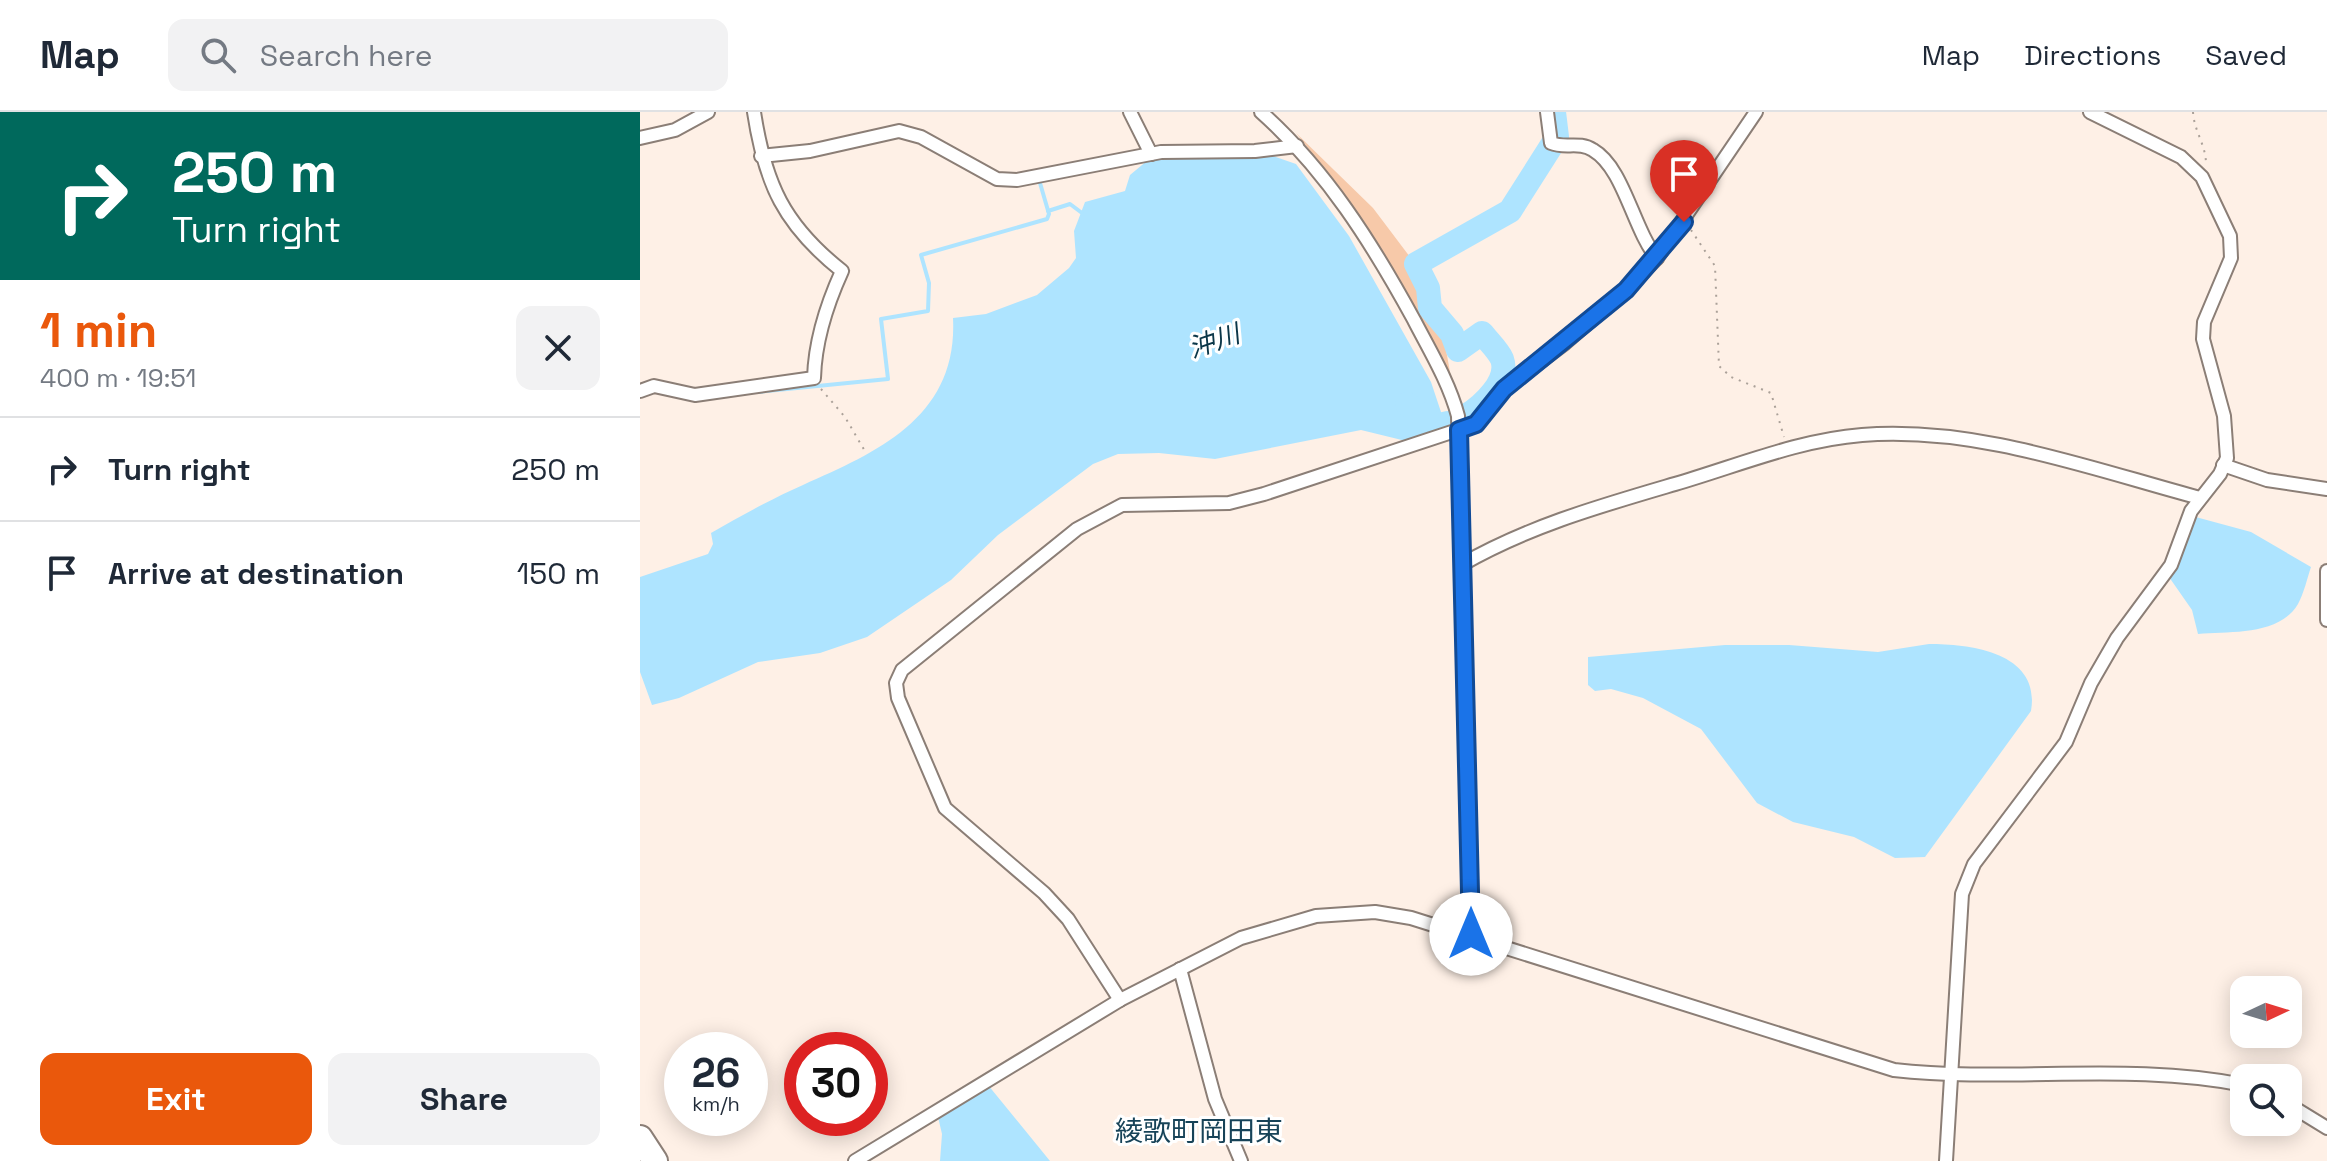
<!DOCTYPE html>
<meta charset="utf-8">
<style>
:root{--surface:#fff;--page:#f2f2f3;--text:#1f2937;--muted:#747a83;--line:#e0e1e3;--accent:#ea580c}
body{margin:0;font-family:"Space Grotesk","Noto Sans JP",sans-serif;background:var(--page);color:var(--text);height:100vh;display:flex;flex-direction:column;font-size:30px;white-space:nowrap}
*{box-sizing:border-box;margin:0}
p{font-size:26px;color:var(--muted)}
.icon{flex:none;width:44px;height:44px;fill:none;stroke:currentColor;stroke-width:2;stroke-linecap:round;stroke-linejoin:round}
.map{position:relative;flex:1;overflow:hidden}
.drawer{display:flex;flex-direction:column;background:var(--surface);width:640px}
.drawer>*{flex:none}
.hud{background:#00695c;color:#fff;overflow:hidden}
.needle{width:52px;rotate:86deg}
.controls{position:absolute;left:1590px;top:864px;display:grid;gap:16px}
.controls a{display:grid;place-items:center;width:72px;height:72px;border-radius:16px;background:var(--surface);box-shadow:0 4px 20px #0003;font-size:40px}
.speed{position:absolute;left:24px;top:920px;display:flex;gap:16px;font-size:40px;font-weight:700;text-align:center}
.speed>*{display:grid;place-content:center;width:104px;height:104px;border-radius:50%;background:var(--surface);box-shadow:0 4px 20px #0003;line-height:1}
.speed small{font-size:20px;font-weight:400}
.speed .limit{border:12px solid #d22;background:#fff;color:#111}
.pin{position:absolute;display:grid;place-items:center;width:68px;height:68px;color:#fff;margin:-82px -34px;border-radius:50% 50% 50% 0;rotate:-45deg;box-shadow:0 0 8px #0007}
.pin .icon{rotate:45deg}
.me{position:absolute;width:88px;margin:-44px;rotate:0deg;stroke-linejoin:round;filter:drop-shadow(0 0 6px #0008)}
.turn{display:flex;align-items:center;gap:28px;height:168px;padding:0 40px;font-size:36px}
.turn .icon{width:104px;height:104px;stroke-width:2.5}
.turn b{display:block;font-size:56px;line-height:68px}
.round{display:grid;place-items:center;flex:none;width:84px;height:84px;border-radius:16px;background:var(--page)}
.headline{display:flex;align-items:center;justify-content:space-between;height:136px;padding:0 40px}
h1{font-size:48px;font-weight:800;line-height:60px;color:var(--accent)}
.cta{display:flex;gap:16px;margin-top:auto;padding:16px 40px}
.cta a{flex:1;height:92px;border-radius:16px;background:var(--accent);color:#fff;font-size:32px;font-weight:800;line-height:92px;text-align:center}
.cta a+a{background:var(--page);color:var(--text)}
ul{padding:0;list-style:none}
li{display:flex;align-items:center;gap:24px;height:104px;padding:0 40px;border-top:2px solid var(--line)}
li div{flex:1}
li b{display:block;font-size:30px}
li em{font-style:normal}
header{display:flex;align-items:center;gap:48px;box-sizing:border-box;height:112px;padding:0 40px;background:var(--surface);border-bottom:2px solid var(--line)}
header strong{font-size:38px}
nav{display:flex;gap:44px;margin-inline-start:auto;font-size:28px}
.search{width:560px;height:72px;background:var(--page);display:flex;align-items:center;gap:20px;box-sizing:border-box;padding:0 28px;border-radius:16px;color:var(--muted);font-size:30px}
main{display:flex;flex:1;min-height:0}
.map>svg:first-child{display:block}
.green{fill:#f7c9a9}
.water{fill:#aee4ff}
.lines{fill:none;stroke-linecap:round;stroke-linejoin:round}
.stream{stroke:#aee4ff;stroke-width:4}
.river{stroke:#aee4ff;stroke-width:24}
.street-casing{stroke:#8b7e76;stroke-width:16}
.highway-casing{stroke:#8b7e76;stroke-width:28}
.path{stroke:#aba199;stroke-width:2;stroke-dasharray:2 6;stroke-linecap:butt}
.street{stroke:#fff;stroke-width:12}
.highway{stroke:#fff;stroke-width:24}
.route-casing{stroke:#114b97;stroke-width:20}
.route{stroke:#1a73e8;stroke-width:14}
.labels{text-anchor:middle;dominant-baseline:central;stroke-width:6;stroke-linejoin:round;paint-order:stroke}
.water-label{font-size:26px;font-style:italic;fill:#0b3749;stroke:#fff}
.quarter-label{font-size:28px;fill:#174358;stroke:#fff}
</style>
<header>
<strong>Map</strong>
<div class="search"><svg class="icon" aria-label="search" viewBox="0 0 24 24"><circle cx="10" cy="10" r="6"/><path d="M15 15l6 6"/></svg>Search here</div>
<nav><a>Map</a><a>Directions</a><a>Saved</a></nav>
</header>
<main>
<section class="drawer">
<div class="hud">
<div class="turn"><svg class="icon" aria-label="right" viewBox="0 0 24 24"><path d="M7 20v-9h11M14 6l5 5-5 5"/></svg><div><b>250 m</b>Turn right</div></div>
</div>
<div class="headline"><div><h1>1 min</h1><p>400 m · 19:51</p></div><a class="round"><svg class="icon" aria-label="close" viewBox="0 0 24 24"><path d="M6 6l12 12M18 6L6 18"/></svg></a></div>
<ul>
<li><svg class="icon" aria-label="right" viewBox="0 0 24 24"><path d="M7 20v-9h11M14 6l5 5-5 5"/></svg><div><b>Turn right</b></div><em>250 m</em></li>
<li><svg class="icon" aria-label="arrive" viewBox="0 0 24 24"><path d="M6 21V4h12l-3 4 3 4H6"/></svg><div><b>Arrive at destination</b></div><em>150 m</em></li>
</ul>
<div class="cta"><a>Exit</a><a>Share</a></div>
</section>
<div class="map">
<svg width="1687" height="1049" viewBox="0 0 1687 1049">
<rect width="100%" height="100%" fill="#fef0e6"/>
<path class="green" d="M656,21L733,96L770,145L785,178L787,197L802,215L813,277C765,183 723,104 656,21Z"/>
<g class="water">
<path d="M630,43L656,52L709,124L791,270L803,306L787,312L790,323L766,329L721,318L575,347L519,341L478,342L453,352L358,423L311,468L227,525L180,541L118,550L39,586L12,593L0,560V465L68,442L73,432L71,421C101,404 131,387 163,373C240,339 318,304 313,206L346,202L397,183L429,156L436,146L434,119L445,90L485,79L490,63L508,48Z"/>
<path d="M1552,404L1611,420L1671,455C1667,467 1664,481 1658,492C1639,524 1591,519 1558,522L1552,498L1529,465Z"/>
<path d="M1289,532C1332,532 1401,541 1391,599L1285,745L1255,746L1214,725L1153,710L1117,691L1061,617L1003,586L971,577L955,579L948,573V545L1085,533H1149L1238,540Z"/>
<path d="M348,973L410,1049H300L302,1022L298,1005Z"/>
</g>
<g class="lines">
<g class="stream">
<path d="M408,99L430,92L442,101"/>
<path d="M118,280L248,267L241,207L288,199L289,171L281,143L407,107L409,102L400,71"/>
</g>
<g class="river">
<path d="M767,292L795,314L808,311"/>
<path d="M826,304C842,294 870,269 862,247C858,238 848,229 842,221L818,238L812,222L790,196L788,176L776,152L870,99L917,25L914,0"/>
</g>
<defs>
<g id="street">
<path d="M490,0L511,42"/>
<path d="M621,0C686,58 732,131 774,208C790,239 809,270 818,304L831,822"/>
<path d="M907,0L911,31C925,37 939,29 953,38C984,56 993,117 1017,146"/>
<path d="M0,26L35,18L68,0"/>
<path d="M121,44L170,39L259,19L281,25L357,67L377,68L521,40L615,39L657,34"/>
<path d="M0,279L14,274L55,283L174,266C175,229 187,192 202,159C144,113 125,72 114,0"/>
<path d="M1583,353L1627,368L1687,377"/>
<path d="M821,453C889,414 960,394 1035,372C1097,354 1158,328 1222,323C1337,314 1451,357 1560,386"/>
<path d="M1687,459V508"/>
<path d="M540,857L575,987L601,1049"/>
<path d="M480,888L428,807L404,781L305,696L258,586L256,571L262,558L437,417L482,393L589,391L624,382L836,312L864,277L925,231L986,178L1017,146L1116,0"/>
<path d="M1648,992L1687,1016"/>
<path d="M215,1049L480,888L601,826L676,804L735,800L771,806L1254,958C1371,971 1488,950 1604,973"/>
<path d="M1306,1049L1322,782L1334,752L1426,630L1451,571L1477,526L1531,453L1551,399L1580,362L1587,346L1584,304L1563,227L1564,210L1591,146L1590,124L1562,65L1541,45L1450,0"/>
</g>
<path id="highway" d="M0,1026L15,1049"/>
</defs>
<use href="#street" class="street-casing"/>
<use href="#highway" class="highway-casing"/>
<g class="path">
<path d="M1553,0C1554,19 1566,33 1566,52"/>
<path d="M1051,118L1075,154L1079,254L1091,265L1131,281L1144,325"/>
<path d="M181,277L205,305L226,341"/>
</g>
<use href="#street" class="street"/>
<use href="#highway" class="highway"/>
</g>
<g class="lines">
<defs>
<path id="route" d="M831,822L819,318L836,312L864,277L986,178L1044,110"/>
</defs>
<use href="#route" class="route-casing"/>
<use href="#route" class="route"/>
</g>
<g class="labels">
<g class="water-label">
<text transform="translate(574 229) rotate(-19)">沖川</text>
</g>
<g class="quarter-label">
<text x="559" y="1019">綾歌町岡田東</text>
</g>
</g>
</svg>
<div class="controls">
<a><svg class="needle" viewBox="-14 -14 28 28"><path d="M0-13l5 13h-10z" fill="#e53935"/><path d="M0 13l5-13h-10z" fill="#747a83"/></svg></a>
<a><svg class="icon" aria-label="search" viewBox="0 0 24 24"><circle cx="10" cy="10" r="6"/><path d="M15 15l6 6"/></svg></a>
</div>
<div class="speed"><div>26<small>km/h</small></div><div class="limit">30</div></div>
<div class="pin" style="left:1044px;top:110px;background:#d93025"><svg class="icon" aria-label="arrive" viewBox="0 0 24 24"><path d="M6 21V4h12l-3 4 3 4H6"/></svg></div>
<svg class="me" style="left:831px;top:822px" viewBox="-20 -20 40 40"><circle r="19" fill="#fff"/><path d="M0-13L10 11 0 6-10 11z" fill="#1a73e8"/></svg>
</div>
</main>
